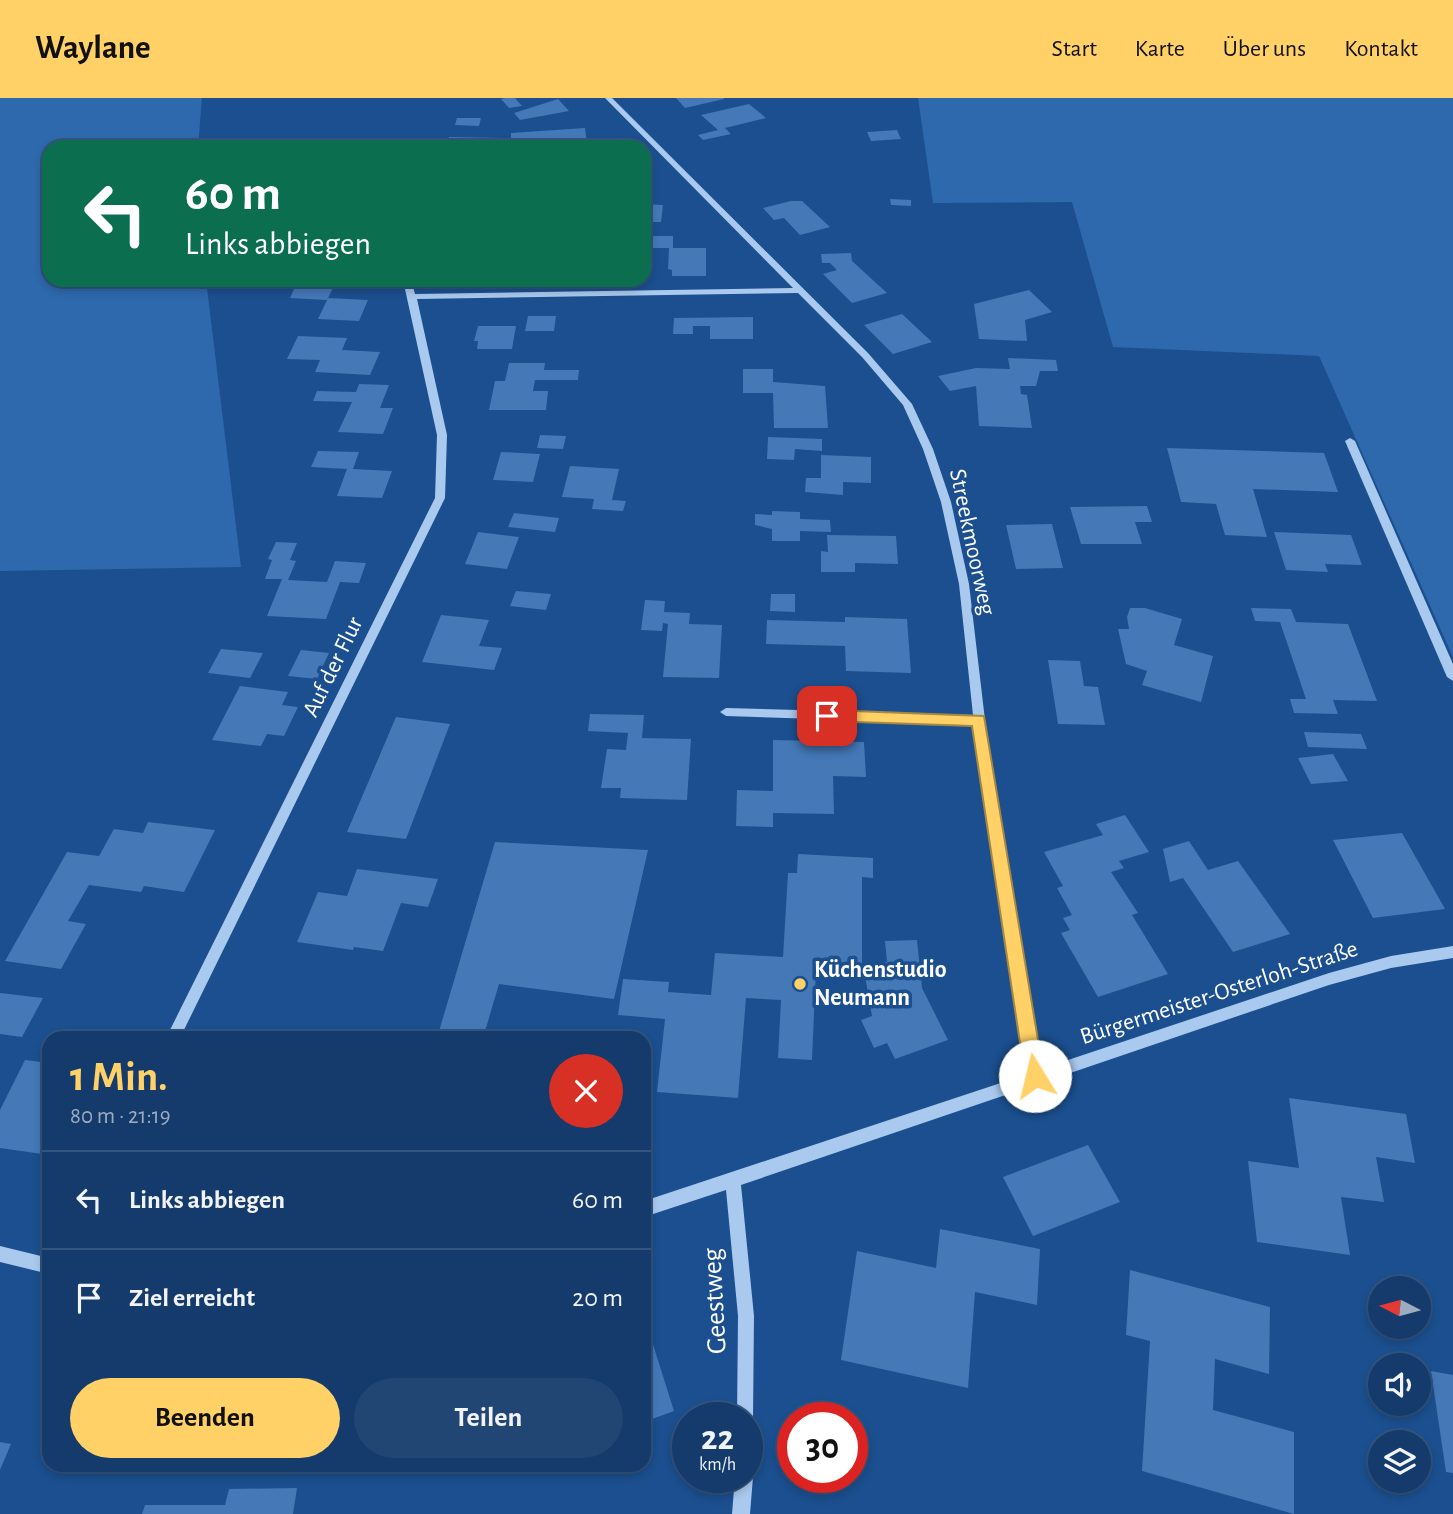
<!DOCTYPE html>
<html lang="de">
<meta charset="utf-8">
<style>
:root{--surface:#143b6b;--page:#214673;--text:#f1f3f6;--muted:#9dadc1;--line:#33557e;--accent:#ffd166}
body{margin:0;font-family:"Alegreya Sans",sans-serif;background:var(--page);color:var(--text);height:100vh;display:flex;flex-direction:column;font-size:26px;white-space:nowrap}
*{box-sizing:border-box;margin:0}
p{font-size:23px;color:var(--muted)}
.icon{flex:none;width:38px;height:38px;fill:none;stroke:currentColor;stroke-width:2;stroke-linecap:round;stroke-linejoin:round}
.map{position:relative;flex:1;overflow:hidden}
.drawer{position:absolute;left:42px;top:933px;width:609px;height:441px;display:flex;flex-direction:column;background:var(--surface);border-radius:21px;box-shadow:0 4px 10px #0003,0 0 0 2px var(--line)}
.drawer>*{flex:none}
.top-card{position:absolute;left:42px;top:42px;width:609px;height:147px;border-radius:21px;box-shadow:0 4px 10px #0003,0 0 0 2px var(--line);background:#0b6e4f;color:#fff;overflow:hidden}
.needle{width:46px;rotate:276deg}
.buttons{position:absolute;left:1368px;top:1178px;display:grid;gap:14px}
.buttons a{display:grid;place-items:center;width:63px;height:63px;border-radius:50%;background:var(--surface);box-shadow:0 4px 10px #0003,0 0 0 2px var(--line);font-size:35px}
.speed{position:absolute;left:672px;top:1304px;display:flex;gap:14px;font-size:35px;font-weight:700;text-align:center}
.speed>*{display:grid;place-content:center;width:91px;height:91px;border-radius:50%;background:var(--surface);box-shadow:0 4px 10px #0003,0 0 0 2px var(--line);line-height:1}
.speed small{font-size:18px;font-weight:400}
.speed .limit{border:10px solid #d22;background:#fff;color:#111}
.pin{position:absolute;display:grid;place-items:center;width:60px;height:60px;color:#fff;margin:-30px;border-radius:14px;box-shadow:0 4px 10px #0006}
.me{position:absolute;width:77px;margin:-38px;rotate:351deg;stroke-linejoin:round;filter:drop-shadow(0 0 5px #0008)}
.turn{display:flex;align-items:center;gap:24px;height:147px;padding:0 28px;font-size:32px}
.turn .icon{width:91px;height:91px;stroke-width:2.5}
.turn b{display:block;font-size:49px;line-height:60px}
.round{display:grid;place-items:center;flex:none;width:74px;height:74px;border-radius:37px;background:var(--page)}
.summary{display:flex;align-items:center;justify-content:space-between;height:119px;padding:0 28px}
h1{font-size:42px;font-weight:700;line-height:52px;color:var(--accent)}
.cta{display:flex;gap:14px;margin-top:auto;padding:14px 28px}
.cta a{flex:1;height:80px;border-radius:42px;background:var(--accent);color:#111;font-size:28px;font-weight:700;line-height:80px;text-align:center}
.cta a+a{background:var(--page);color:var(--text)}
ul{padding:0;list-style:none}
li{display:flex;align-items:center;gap:21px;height:98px;padding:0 28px;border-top:2px solid var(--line)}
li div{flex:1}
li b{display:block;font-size:26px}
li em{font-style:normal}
header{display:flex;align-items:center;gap:42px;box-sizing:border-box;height:98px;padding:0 35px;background:var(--accent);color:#111}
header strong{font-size:33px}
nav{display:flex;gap:38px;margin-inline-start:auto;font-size:24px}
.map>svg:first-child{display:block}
.green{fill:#2e69ad}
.building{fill:#4478b7}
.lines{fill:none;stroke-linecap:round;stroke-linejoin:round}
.minor{fill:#a9c9ee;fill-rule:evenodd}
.route{fill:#ffd166;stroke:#a68842;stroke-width:2}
.poi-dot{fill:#ffd166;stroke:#1b4f8f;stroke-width:2.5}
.labels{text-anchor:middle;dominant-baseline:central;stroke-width:7;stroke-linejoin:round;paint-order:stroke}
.street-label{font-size:24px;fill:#fff;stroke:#1b4f8f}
.poi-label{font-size:24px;font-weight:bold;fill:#fff;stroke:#1b4f8f;text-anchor:start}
.near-street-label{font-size:28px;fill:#fff;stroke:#1b4f8f}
</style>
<header>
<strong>Waylane</strong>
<nav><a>Start</a><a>Karte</a><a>Über uns</a><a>Kontakt</a></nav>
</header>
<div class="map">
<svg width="1453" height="1416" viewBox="0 0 1453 1416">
<rect width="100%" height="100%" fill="#1b4f8f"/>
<g class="green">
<path d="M0,0H202L198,49H49V182H206L241,469L0,473Z"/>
<path d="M918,0H1453V559L1319,258L1113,249L1072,104L933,105Z"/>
</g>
<g class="building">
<path d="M505,0H515L522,8L509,10L501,1Z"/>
<path d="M676,0H724V1L685,10Z"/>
<path d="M558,1L569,13L520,22L514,15Z"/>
<path d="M749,6L766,20L725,30L731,36L703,42L698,37L718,32L701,17Z"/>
<path d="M457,20H481L479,28L455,27Z"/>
<path d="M585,30L587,46H595L594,49H529L528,43L511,44V35Z"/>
<path d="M897,32L901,41L871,43L867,34Z"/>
<path d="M449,39L504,40L501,49H446Z"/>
<path d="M890,101L911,102V108L891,107Z"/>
<path d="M791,103H802L830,129L800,137L784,120L774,122L763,110Z"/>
<path d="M644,106L663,107L661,124H644Z"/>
<path d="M650,138H673V150H706V178H672V172L668,171L669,150H649Z"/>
<path d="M851,155L852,163L887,195L852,205L823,176L837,172L830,165H822L821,156Z"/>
<path d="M296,187L334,188L327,202L290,200Z"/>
<path d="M1029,192L1052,214L1025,222L1027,243L979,241L974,206Z"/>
<path d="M328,200L368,202L359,223L318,221Z"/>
<path d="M902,216L932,244L893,256L864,227Z"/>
<path d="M528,218H556L554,233H525Z"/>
<path d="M753,219V241H710V228H693V236H673L674,220Z"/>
<path d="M478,228H516L512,251H477L478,243H474Z"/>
<path d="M298,238L347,240L342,252L380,254L370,277L315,274L320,262L287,261Z"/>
<path d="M1008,260L1056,262L1058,273H1040L1036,288H1020L1021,296L1027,297L1032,330L979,328L976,288L950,293L938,278L976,270L1010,271Z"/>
<path d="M509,265H545L544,272H579L578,282H535L533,293H548L546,312H489L495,283H505Z"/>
<path d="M743,271H773V284L825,288L828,330H774L773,295H743Z"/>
<path d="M359,286L389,287L380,310H393L383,336L338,334L352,304L313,303L317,293L356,294Z"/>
<path d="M540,337L566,338L563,351L537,350Z"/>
<path d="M768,339L822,341V353L795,351L794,362L767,361Z"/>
<path d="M1167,350L1324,355L1338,394L1253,391L1267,439L1225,437L1216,406L1181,404Z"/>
<path d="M318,353L359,354L353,371L392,373L382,400L337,398L347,371L311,369Z"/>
<path d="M501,354L540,356L533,384L493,382Z"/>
<path d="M821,357L871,359V385L843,384V397L805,394L806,380H821Z"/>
<path d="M570,368L619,371L612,402L626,403L623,413L592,411L594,401L562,399Z"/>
<path d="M1147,408L1152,424H1135L1142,446H1081L1070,409Z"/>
<path d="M772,413L800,414V421L830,422L831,434L800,433V443H772V431L755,427V416L772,417Z"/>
<path d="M514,415L559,420L555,434L508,429Z"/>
<path d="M1052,426L1063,470L1016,471L1006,427Z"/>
<path d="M478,434L519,439L507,471L465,466Z"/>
<path d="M1274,434L1351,437L1362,467L1325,466L1328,474L1286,472Z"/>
<path d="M827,437L896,438L898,466L855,465V474H821V453L828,454Z"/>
<path d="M276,444L297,445L290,462L296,463L288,482L327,484L335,463L366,465L359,485L340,484L326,521L267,518L282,481H265L272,462L268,461Z"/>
<path d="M516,493L551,496L546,512L510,508Z"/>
<path d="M771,496H795V514L770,513Z"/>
<path d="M645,502L665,503L664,514L690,515L689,526L722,527L719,580L663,579L668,526L663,525L662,533L641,532Z"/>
<path d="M1130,510H1145L1182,521L1174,547L1213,558L1201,604L1142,587L1147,573L1126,566L1118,531H1129L1127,519Z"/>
<path d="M1251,510L1291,511L1296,524L1348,526L1377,603L1333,602L1338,616L1294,615L1290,601H1306L1280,524L1255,523Z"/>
<path d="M441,517L489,522L479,548L502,550L494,572L422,564Z"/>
<path d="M845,519L907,521L911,575L846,573L845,548L766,546L767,522L845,524Z"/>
<path d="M221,551L263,555L250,580L208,575Z"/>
<path d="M301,552L329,555L317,581L288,578Z"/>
<path d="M1048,562L1080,563L1084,588L1098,589L1105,627L1058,626Z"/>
<path d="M240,588L288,594L282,607L298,609L284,638L267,636L261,648L212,642Z"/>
<path d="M590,616L644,617L642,640L691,641L687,702L620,700L621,690H601L607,651L626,652L628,635L588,633Z"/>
<path d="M396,619L450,626L406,741L347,734Z"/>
<path d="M1304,634L1361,636L1367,651L1308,649Z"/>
<path d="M773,642L864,644L866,679L833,678L834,716L773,715V729L736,728L737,692L773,693Z"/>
<path d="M1333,656L1348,683L1311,686L1298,660Z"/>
<path d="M1125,717L1149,754L1119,763L1124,770L1111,774L1138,815L1132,817L1168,876L1098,899L1061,835L1070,832L1063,820L1072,817L1057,790L1063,788L1044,754L1103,737L1096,726Z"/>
<path d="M148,724L215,732L184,794L144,788L141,794L89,787L68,823L86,826L61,871L5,863L67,754L99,758L114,731L143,735Z"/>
<path d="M1402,735L1445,811L1373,820L1333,742Z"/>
<path d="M1189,743L1208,772L1238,763L1290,836L1233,854L1183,780L1170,784L1163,751Z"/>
<path d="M495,744L648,752L614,901L499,886L483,940H437Z"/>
<path d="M798,756L873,760V780L862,779V873L816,870L812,962L778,960L781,902L746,900L738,1000L657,994L665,921L618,917L623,881L669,884L668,894L711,897L715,855L783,859L788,775H797Z"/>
<path d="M357,771L438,781L428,809L401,805L383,853L354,849L353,852L297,844L318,794L347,798Z"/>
<path d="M917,842L922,890L948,942L895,961L887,945L874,950L861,922L872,918L863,867L887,864L885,843Z"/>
<path d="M0,895L43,900L22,939L0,936Z"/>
<path d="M25,962L49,965V1057L0,1050V1012Z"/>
<path d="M1289,1000L1406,1016L1415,1065L1376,1059L1384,1104L1341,1099L1350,1157L1257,1144L1248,1063L1299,1070Z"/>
<path d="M1088,1047L1120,1104L1033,1138L1003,1079Z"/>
<path d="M940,1131L1040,1151L1037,1207L975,1194L968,1290L841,1262L857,1153L936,1170Z"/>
<path d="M1130,1172L1270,1209L1269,1276L1215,1261L1213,1312L1294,1334V1416L1142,1373L1150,1243L1126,1237Z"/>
<path d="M644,1218L674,1313L644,1324Z"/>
<path d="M1431,1273L1453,1277V1375L1446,1374Z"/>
<path d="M0,1344L11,1346L0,1372Z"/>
<path d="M297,1390L293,1416H142L145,1407H225L229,1391Z"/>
</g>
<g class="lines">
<g class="minor">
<path d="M605,0H612L868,255L912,306L933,351L951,404L969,486L985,622L1041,971L1329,875L1391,858L1453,848V860L1391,870L1329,887L741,1087L754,1218L753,1320L751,1326L747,1327V1320H737L738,1218L726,1092L644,1119V1103L1028,976L974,626L726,618L720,614L726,610L973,617L959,486L941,404L923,351L903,307L862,259L798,195L417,201L447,337L445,400L180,940H166L435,400L437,337L403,182H411L415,196L793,190Z"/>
<path d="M1350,340L1355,343L1453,566V583L1447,579L1345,343Z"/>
<path d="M0,1148L49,1160V1176L0,1164Z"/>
<path d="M747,1372L750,1373L753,1379L750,1416H732L735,1379H747Z"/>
</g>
</g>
<path class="route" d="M827,612L984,618L1044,978L1041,984L1035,986L1028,984L1025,978L972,628L827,623L820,618Z"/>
<circle class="poi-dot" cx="800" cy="886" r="7"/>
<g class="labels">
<g class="street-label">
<text transform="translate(972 444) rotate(78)">Streekmoorweg</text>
<text transform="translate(333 569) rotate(-64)">Auf der Flur</text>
<text transform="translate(1219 895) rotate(-18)">Bürgermeister-Osterloh-Straße</text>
</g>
<g class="poi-label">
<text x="814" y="872">Küchenstudio<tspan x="814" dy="28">Neumann</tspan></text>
</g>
<g class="near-street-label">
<text transform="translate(715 1203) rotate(-93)">Geestweg</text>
</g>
</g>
</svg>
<div class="buttons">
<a><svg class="needle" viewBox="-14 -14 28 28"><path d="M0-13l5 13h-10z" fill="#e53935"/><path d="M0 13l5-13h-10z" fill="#9dadc1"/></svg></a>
<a><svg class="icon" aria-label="sound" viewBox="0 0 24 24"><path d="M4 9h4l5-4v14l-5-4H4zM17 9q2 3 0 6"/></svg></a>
<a><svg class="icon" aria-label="layers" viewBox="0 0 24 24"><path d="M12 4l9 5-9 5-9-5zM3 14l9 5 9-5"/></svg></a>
</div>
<div class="speed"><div>22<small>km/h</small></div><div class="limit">30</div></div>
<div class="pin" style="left:827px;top:618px;background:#d93025"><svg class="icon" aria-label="arrive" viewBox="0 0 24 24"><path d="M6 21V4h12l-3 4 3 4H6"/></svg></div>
<svg class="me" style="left:1035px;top:978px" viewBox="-20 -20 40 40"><circle r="19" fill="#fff"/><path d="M0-13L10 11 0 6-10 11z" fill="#ffd166"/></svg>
<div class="top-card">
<div class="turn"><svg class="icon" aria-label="left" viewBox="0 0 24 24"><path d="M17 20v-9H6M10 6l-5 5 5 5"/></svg><div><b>60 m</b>Links abbiegen</div></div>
</div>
<section class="drawer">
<div class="summary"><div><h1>1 Min.</h1><p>80 m · 21:19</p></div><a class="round" style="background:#d93025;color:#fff"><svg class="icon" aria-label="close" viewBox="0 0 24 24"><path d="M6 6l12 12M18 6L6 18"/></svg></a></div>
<ul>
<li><svg class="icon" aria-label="left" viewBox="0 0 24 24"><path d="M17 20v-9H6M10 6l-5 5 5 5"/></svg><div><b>Links abbiegen</b></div><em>60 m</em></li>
<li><svg class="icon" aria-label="arrive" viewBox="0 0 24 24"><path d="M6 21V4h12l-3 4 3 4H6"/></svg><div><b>Ziel erreicht</b></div><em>20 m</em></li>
</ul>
<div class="cta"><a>Beenden</a><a>Teilen</a></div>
</section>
</div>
